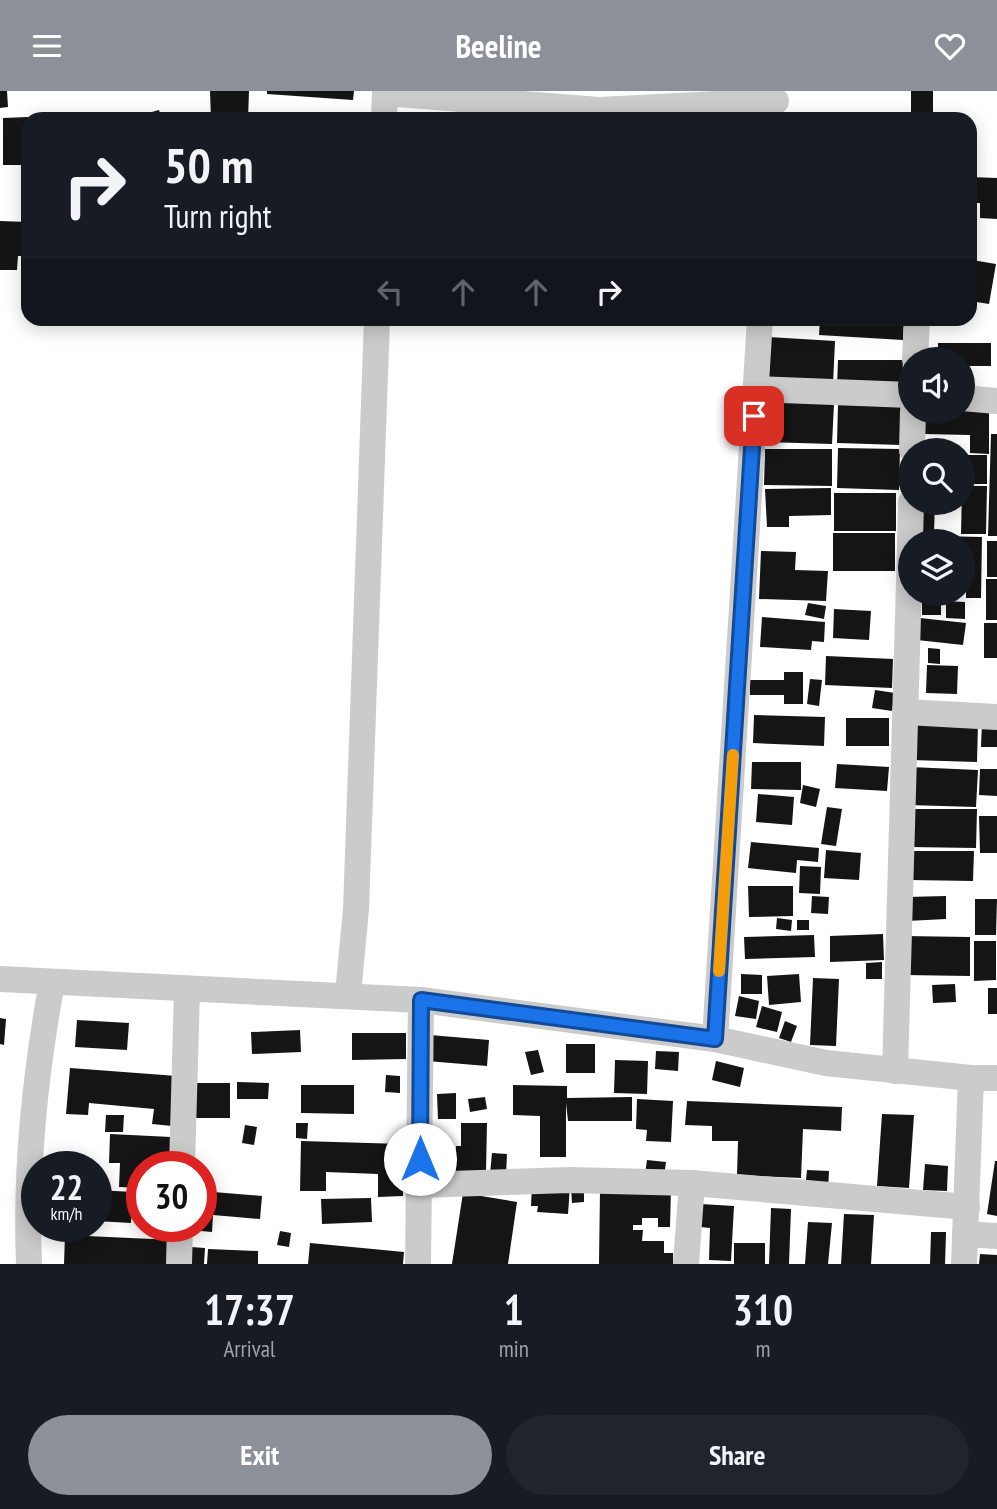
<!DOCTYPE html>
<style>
:root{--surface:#171b24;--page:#20242c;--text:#f1f3f6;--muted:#9ea1a6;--accent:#8c9099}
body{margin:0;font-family:"PT Sans Narrow",sans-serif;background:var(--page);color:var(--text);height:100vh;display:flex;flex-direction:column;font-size:26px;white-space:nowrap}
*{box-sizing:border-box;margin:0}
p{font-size:23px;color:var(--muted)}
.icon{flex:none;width:38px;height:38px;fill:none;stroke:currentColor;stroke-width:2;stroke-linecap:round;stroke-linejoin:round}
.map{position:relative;height:1173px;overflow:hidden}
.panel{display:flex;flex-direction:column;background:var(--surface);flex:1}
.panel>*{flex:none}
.guide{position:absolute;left:21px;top:21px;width:956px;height:214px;border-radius:21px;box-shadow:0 4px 18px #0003;background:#171b24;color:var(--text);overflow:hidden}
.controls{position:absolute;left:898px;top:256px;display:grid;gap:14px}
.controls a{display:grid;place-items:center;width:77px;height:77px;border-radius:50%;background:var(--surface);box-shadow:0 4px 18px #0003;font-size:35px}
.speed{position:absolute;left:21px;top:1060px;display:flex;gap:14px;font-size:35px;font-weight:700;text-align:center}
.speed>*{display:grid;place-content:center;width:91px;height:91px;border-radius:50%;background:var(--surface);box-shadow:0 4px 18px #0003;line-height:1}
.speed small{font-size:18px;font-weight:400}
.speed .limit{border:10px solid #d22;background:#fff;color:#111}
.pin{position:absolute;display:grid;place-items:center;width:60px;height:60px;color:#fff;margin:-30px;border-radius:14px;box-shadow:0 4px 10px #0006}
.me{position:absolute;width:77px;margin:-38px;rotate:0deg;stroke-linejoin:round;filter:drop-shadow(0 0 5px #0008)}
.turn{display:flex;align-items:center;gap:24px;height:147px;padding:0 28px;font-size:32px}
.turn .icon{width:91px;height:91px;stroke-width:2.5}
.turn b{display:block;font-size:49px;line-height:60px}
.lanes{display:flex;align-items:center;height:66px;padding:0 28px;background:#0003;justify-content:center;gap:35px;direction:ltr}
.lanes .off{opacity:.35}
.eta{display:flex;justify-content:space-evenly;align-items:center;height:119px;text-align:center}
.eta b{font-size:42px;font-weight:600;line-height:49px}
.action{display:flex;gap:14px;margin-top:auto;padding:14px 28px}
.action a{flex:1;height:80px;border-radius:42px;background:var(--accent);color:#fff;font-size:28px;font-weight:600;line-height:80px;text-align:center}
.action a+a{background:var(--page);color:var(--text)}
header{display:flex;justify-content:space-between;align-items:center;height:91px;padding:0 28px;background:var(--accent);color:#fff;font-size:32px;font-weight:600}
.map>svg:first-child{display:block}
.building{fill:#151515}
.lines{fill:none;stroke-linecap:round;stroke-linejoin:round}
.minor{stroke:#cbcbcb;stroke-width:26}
.route-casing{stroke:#114b97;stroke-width:18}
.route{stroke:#1a73e8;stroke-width:12}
.slow{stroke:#f59e0b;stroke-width:12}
</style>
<header><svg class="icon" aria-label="menu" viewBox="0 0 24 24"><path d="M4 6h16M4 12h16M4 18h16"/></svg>Beeline<svg class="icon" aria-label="heart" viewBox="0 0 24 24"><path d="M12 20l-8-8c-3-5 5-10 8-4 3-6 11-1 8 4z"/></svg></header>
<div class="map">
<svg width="997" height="1173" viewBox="0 0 997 1173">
<rect width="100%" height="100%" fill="#fff"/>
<g class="building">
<path d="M0,0H7L8,16L0,17Z"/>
<path d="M210,0H249L248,28H211Z"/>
<path d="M267,0H354L353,9L267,3Z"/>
<rect x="911" y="0" width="22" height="28"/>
<path d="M159,19L161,26L154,28L152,21Z"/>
<path d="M393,23L464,25V28H393Z"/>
<path d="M52,25L53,28H33V26Z"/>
<path d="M28,26V74H3V27Z"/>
<path d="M970,86L997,87V128L980,127V112H970Z"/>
<path d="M0,130L28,131V165H18L17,179H0Z"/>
<path d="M972,169L996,173L989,213L970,210Z"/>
<path d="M820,228H904L903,249L819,244Z"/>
<path d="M769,246L835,250L833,293L766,289Z"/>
<path d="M938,252H991V275H962V268H938Z"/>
<path d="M838,269H903L902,296H837Z"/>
<path d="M766,311L834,313L832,353L765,351Z"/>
<path d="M838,313L903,315L901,354L837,352Z"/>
<path d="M962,316H989V363L970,362V344L923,343L924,320H962Z"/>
<path d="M991,343H997V445H988Z"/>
<path d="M838,357L900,358L899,399L837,397Z"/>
<path d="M765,358H832V395L764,394Z"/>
<path d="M962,364H987V393H963Z"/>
<path d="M962,395H987L986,443H961Z"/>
<path d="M831,397V424L789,425V436H767L765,398Z"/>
<rect x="834" y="402" width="62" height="38"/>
<path d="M919,411H935L934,442L917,441Z"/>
<rect x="833" y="442" width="62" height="38"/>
<path d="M937,445L982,446L981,507H966V486H962V450H937Z"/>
<rect x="987" y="450" width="10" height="36"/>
<path d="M761,460L796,461L795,479L828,480L826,510L759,508Z"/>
<rect x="986" y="488" width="11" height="41"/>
<path d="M946,510L965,511V528L946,527Z"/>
<rect x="922" y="511" width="19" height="13"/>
<path d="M808,512L826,515L824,528L805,524Z"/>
<path d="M834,518L871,520L869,549L833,547Z"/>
<path d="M762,526L825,531L824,551L812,550L811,559L760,556Z"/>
<path d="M920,527L966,532L963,554L917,549Z"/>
<rect x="984" y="532" width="13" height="35"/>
<path d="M928,557L940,558V573L928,572Z"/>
<path d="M826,565L893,568L892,597L825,594Z"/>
<path d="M927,574L958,575L957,603L926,602Z"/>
<path d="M784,581H803V613H784V604H750V589H784Z"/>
<path d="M810,588L822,589L819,615L807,613Z"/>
<path d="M875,599L895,602L892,620L872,617Z"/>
<path d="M754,624L825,626L824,655L753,652Z"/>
<rect x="846" y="627" width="43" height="28"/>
<path d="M912,630L978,632L977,671L911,669Z"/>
<path d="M982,631H997V656H981Z"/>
<path d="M752,671H801V699L751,698Z"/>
<path d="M837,673L889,676L887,700L835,697Z"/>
<path d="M910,676L978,679L976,716L908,714Z"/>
<path d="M980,678H997V705L979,704Z"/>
<path d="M803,694L820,698L816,716L800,712Z"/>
<path d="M758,703L794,706L792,734L756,731Z"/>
<path d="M827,716L842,718L836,755L821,753Z"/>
<path d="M909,718H977L976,757L909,756Z"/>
<path d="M979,725H997V762H980Z"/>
<path d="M751,751L819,757L818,771L797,769L796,782L748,777Z"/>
<path d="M826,759L861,762L859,789L824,787Z"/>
<path d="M909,760H974L973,790L909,789Z"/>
<path d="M800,775L821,776L820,803L799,802Z"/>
<path d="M748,795H793V825L749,826Z"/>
<path d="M812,805L829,806L828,823L811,822Z"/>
<path d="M946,805V828L907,830V806Z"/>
<path d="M975,808H997L996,844H975Z"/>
<path d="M777,827L792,829L791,840L776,838Z"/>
<rect x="797" y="829" width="12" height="10"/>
<path d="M883,843L884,869L830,871V845Z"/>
<path d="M814,844L815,866L745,868L744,846Z"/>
<path d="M904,845L970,846V885L904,884Z"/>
<path d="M974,850H996V889L974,890Z"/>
<path d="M882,871V888H866V872Z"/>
<path d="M741,883L762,884V903H741Z"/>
<path d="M799,883L801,911L769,914L767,885Z"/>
<path d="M813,887L839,888L836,955L810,954Z"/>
<path d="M955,893L956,911L933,912L932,894Z"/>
<rect x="988" y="897" width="9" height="26"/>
<path d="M739,905L759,910L756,928L735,925Z"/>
<path d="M762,915L782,921L777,941L756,936Z"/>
<path d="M0,927L6,928L4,954L0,953Z"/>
<path d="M77,929L129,932L127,959L75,956Z"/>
<path d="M785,930L797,935L791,951L779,947Z"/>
<path d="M300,939L301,961L252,963L251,941Z"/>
<path d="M352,942H406V968L352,969Z"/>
<path d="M430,944L489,949L487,975L427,970Z"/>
<rect x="566" y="953" width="29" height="29"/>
<path d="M538,959L544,981L531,984L525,961Z"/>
<path d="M656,960L679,961L678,980L655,978Z"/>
<path d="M615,969L648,970L647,1003L614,1002Z"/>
<path d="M716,970L744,977L740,996L712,989Z"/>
<path d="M70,977L177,985L172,1035L152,1033L154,1018L89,1012L88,1024L66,1023Z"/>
<path d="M386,984L400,985V1002L385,1001Z"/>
<path d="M237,991L269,992L268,1008H237Z"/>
<rect x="195" y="992" width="35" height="35"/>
<path d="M301,994H354V1023L301,1022Z"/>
<path d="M513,994L567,995V1007L632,1006V1030H568L566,1012V1066H540V1025L513,1024Z"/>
<path d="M456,1002V1028H438L437,1003Z"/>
<path d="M485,1006L487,1018L470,1021L468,1008Z"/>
<path d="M637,1008L673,1010L671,1051L646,1050L647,1039L636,1038Z"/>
<path d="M687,1010L842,1016L841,1040L803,1038L801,1087L737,1084L738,1050H712V1035L685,1034Z"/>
<path d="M882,1023L914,1024L909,1097L877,1095Z"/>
<path d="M106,1024H124L123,1041H105Z"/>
<path d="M296,1032H308L307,1048L296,1047Z"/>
<path d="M461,1032H487L486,1081H456V1055H461Z"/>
<path d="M245,1034L257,1036L254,1054L242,1052Z"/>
<path d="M110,1043L171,1046L170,1076H142V1097L119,1096L120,1072H109Z"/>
<path d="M301,1050L402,1053L403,1105L378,1106V1083L326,1081V1100H300Z"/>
<path d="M492,1062L507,1063L506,1084L490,1083Z"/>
<path d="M430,1063L444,1064V1085H429Z"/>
<path d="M647,1069L666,1071L664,1085L645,1083Z"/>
<path d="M995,1070H997V1125L987,1123Z"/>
<path d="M925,1073L948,1075L947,1100L923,1099Z"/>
<path d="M96,1079H102L101,1092H96Z"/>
<path d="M807,1079L829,1080L828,1101L805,1099Z"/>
<path d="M532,1093L570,1094L568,1123L537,1121L538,1115H531Z"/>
<path d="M584,1096V1111L572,1112L571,1097Z"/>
<path d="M600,1098H671L670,1136H658V1127H642V1134H633V1139H643L642,1150H664V1162H673V1173H599Z"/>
<path d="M96,1099L133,1101L131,1132L96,1130Z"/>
<path d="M201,1100L262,1105L260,1128L213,1124L212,1141L190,1139V1136H201Z"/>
<path d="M463,1102L517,1111L508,1173H452Z"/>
<path d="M371,1107L372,1131L322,1133L321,1108Z"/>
<path d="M701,1113L734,1115L731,1170L709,1169L710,1137L700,1136Z"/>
<path d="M771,1117L791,1118L789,1173H769Z"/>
<path d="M844,1123L874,1124L871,1173H841Z"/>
<path d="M808,1131L832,1132L828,1173H805Z"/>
<path d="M280,1140L291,1142L289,1156L277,1154Z"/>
<path d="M931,1141H946L945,1173H930Z"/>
<path d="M65,1144L174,1149L172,1173H64Z"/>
<path d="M310,1152L404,1161L403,1173H308Z"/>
<rect x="734" y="1152" width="31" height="21"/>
<path d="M191,1156L205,1157L204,1173H190Z"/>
<path d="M208,1158L258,1160V1173H207Z"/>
<path d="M980,1163L997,1164V1173H979Z"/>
</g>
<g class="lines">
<g class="minor">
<path d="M385,2L599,19L776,10"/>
<path d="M384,28L385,0"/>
<path d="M915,268L917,228"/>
<path d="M756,298L910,304"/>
<path d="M962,307L997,310"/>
<path d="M912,359L913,320"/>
<path d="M910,450L911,411"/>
<path d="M906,621L997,626"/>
<path d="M0,888L421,909L715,948L826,972L971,987H997"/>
<path d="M348,903L356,818L377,228"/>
<path d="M715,948L760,228"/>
<path d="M895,980L910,455"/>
<path d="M182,1076L187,899"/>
<path d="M420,1094L569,1089L692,1092L967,1116"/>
<path d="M965,1143L997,1145"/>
<path d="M29,1173C25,1078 35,984 52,891"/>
<path d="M179,1173L180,1136"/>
<path d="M418,1173L421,909"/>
<path d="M686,1173L692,1092"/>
<path d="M964,1173L971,987"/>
</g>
</g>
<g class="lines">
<defs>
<path id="route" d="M420,1068L421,909L715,948L754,325"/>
</defs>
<use href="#route" class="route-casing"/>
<use href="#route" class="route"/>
<path class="slow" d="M719,880L733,664"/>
</g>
</svg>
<div class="controls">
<a><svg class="icon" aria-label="sound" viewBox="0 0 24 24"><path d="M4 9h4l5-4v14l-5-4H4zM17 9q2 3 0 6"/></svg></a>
<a><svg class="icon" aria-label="search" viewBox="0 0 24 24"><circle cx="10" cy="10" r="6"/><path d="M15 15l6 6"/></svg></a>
<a><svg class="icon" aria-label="layers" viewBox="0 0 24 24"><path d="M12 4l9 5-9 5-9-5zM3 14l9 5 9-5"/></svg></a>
</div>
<div class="speed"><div>22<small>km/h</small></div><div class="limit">30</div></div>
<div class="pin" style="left:754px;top:325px;background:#d93025"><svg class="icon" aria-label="arrive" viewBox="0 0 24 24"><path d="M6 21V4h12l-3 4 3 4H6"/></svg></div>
<svg class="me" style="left:420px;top:1068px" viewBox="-20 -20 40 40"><circle r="19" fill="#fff"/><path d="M0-13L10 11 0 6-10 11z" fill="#1a73e8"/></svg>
<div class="guide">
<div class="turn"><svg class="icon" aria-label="right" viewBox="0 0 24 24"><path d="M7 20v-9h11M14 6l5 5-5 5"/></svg><div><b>50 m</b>Turn right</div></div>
<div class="lanes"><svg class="icon off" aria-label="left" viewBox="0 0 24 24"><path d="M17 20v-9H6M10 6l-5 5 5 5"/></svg><svg class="icon off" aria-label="ahead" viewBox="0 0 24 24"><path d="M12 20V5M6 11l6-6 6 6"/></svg><svg class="icon off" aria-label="ahead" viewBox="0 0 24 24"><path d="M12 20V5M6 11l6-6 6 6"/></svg><svg class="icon" aria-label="right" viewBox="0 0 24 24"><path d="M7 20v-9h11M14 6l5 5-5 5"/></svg></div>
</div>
</div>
<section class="panel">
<div class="eta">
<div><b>17:37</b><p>Arrival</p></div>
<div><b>1</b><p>min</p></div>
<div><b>310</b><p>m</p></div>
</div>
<div class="action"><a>Exit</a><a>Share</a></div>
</section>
